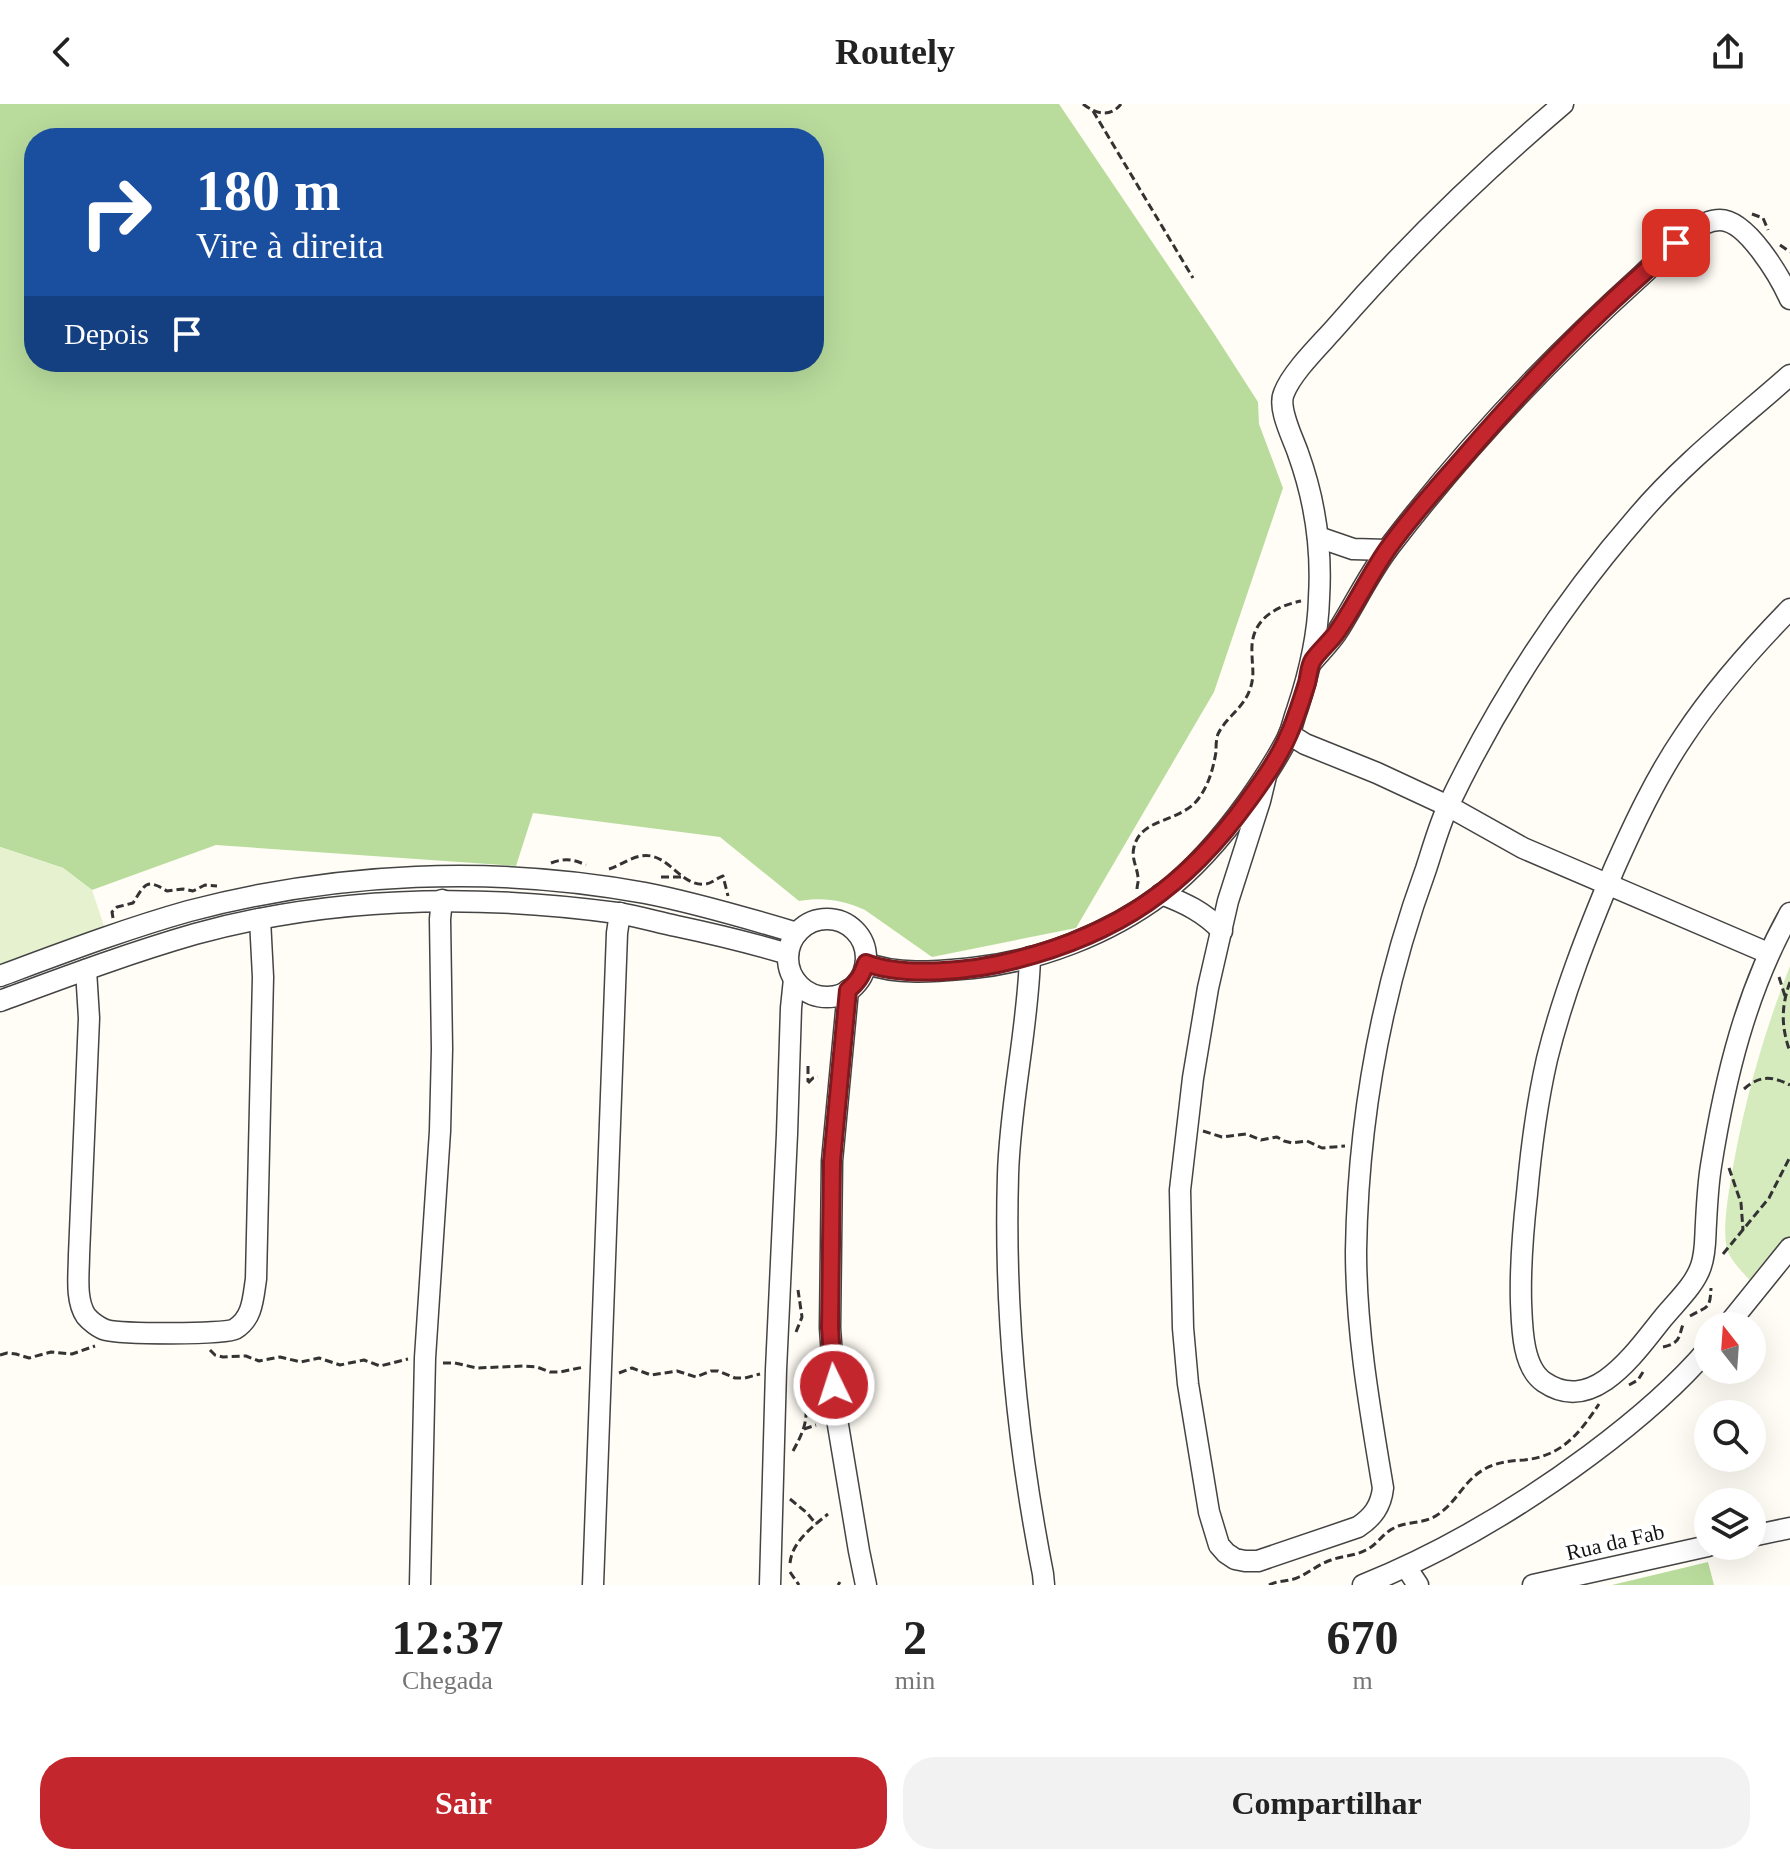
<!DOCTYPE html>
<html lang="pt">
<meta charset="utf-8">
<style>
:root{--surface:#fff;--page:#f2f2f2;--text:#222;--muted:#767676;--accent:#c4262e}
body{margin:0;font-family:Georgia,serif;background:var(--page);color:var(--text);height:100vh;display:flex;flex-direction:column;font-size:30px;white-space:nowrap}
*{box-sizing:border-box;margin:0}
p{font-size:26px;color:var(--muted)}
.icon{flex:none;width:44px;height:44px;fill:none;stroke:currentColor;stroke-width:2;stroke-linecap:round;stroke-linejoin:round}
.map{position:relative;height:1481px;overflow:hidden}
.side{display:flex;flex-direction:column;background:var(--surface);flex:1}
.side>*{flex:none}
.top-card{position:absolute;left:24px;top:24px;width:800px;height:244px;border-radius:32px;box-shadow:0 8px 32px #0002;background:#1a4fa0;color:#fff;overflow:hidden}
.needle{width:52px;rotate:343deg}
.fabs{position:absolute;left:1694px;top:1208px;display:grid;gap:16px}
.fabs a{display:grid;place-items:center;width:72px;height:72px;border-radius:50%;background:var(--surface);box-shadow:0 8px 32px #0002;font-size:40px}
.pin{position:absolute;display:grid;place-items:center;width:68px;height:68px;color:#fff;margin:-34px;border-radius:16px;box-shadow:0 4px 12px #0006}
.me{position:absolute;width:88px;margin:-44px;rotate:356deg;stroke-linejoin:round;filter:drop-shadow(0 0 6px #0008)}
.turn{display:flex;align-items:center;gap:28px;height:168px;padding:0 40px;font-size:36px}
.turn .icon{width:104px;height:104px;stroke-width:2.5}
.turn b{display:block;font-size:56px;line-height:68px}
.then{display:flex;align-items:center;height:76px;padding:0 40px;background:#0003;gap:16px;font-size:30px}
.eta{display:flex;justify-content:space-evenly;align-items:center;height:136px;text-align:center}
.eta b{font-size:48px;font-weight:800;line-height:56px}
.primary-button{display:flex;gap:16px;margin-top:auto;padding:16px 40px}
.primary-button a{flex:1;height:92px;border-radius:32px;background:var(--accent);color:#fff;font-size:32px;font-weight:800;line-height:92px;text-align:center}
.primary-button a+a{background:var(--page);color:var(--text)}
header{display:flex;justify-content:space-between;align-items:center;height:104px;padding:0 40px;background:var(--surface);font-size:36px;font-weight:800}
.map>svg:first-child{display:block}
.green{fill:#d5ebbd}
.forest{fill:#b9dc9c;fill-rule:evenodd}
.pitch{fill:#e6f2cf}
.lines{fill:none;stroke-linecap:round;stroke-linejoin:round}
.minor-casing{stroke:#444;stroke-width:23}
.path{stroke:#333;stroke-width:3;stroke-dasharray:8 4;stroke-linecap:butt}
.minor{stroke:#fff;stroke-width:20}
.route-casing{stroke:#7f191e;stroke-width:20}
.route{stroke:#c4262e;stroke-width:14}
.labels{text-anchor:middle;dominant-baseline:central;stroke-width:8;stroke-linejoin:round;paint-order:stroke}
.street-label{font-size:22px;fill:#111;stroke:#fff}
</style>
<header><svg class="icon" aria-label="back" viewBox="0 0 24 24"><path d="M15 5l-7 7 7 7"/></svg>Routely<svg class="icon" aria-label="share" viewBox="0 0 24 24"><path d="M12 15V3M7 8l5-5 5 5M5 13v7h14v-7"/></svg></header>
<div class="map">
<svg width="1790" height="1481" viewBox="0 0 1790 1481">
<rect width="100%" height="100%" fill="#fffdf5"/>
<path class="green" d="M1790,862V1132L1755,1181C1745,1171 1734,1161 1728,1148C1722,1132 1727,1098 1730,1081C1742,1006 1762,933 1790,862Z"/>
<g class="forest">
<path d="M0,0H1059L1213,228L1258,298L1259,320L1283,384L1214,588L1076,824L932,853L865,806C843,796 823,793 799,797L720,733L533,709L516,762L216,741L92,786L63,764L0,743ZM34,34H814V258H34Z"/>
<path d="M1708,1458L1714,1481H1612Z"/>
</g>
<path class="pitch" d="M0,743L63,764L92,786L104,822L0,860Z"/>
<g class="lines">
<defs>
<g id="minor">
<path d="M1318,433L1353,445L1387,446"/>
<path d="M1790,505C1751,545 1715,585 1684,632C1656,673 1634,720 1614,765C1588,827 1563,890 1547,955C1537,999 1531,1045 1527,1090C1523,1126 1520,1162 1521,1198C1522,1222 1522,1263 1544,1278C1594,1312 1636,1247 1663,1214C1676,1198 1695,1181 1701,1162C1706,1148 1705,1133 1706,1119C1707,1100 1708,1080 1711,1062C1725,974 1746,887 1790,809"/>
<path d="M1312,558C1321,547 1332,537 1339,525C1356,498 1370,468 1390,442C1465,344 1550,254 1642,171C1661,154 1693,116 1720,116C1747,116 1780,173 1790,195"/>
<path d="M1289,630L1305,640L1377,669L1448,702L1523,744L1768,849"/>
<path d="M1266,672L1260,697L1228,797L1208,884L1193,974L1180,1086L1183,1224L1188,1280L1209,1408L1219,1441L1226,1449L1235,1455L1245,1457H1258L1358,1423C1373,1413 1381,1402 1383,1384C1370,1306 1356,1227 1356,1147C1358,1017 1381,888 1426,765C1433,744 1439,721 1449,700C1499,596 1562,499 1638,412C1684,358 1738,317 1790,271"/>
<path d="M1161,790C1185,799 1204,808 1222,827"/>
<circle cx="827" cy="854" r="39"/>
<path d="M1030,853C1028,925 1010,998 1008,1071C1004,1205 1017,1338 1043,1470L1044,1481"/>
<path d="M866,859C898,872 940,867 973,864C1039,857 1109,830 1162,790C1196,764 1224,731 1249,696C1263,676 1278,654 1289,631C1292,623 1294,614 1297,606C1309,570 1318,533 1319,494C1322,445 1315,396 1298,349C1293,334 1277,304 1284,289C1292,268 1320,241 1335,224C1405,143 1482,69 1563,0"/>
<path d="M86,866L89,914L79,1151C79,1169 75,1196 86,1212C90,1217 99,1224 106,1226C120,1230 224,1231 235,1225C253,1214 253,1194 256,1175L263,873L260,815"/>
<path d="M0,872C62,849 125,825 189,807C337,768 494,761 645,789C696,799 747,814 797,829"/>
<path d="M848,886L832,1057L830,1224L836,1309L859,1447L866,1481"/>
<path d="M0,897C65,873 129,849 195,830C332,792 477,790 617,809C637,812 657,818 676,822C714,830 751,839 788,850"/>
<path d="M1727,1222L1790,1144"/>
<path d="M1752,1432L1790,1424"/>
<path d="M1406,1463L1418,1481"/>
<path d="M420,1481L425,1254L440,1027L442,945L440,815L442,796"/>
<path d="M593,1481L617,829L620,809"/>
<path d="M770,1481L776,1266L787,1030L791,904L794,875"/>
<path d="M1363,1481C1445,1448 1520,1403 1590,1351C1633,1319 1674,1285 1708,1245"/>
<path d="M1533,1481L1708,1442"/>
</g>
</defs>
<use href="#minor" class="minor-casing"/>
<g class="path">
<path d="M1083,0C1096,10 1110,14 1121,0"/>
<path d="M1093,7L1193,174"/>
<path d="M1752,110L1763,114L1768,126"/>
<path d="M1780,141L1790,148"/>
<path d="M551,759C564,754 573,755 586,761"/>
<path d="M609,765C622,761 636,749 651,752C672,756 683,783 706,780C712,779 717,774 723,772L728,792"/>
<path d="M661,773H681"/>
<path d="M1137,785C1137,781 1139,777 1138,773C1137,763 1131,754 1134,743C1141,713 1181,719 1199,694C1209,680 1213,665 1216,648C1216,643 1216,635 1218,630C1226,613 1244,604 1250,585C1255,572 1252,562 1252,549C1250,517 1273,503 1301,497"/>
<path d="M113,814L112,808L117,803L133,799C145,780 146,774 167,787L183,785L193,787L205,781L217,782"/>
<path d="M1779,873L1785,892"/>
<path d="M1790,878C1781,903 1781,922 1790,948"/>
<path d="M808,962V978"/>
<path d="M808,979L813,974L818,973"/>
<path d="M1744,985C1760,971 1772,972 1790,981"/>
<path d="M1203,1027L1222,1033L1246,1030L1261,1036L1277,1033L1284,1037L1292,1039L1307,1037L1322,1044L1345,1042"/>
<path d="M1729,1064L1741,1099L1743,1126"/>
<path d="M1723,1150L1769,1094L1790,1053"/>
<path d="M1690,1212C1707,1202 1710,1207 1711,1184"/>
<path d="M796,1228L802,1213L798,1186"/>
<path d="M1663,1243C1682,1239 1678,1232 1684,1218"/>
<path d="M210,1246L215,1251L223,1253L246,1252L259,1257L280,1253L301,1258L319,1254L340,1261L364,1256L380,1262L408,1255"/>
<path d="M0,1251L7,1249L16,1250L29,1254L51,1248L72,1250L95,1242"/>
<path d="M443,1259H455L477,1264L524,1262L537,1263L550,1268H560L584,1263"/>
<path d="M619,1269L632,1264L651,1271L677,1267L696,1273L711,1267H718L735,1274H745L760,1270"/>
<path d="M1629,1281L1638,1276L1643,1268"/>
<path d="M804,1325L816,1321"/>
<path d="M793,1347C809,1318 811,1305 795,1276"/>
<path d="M790,1395L807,1409L816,1420"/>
<path d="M790,1459C792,1438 812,1423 828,1410"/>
<path d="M790,1468L799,1481"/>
<path d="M838,1481L840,1478"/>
<path d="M1269,1481C1279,1476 1289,1478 1299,1473C1310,1468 1319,1460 1331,1456C1342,1452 1355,1452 1366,1446C1377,1441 1383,1429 1394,1424C1409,1416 1425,1421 1440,1409C1457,1397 1464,1377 1483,1366C1496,1358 1509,1357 1524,1356C1562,1352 1579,1330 1599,1300"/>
</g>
<use href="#minor" class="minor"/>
</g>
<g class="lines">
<defs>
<path id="route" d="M834,1281L830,1224L832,1057L848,886C858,878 862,871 866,859C905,874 974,867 1015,856C1118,830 1186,783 1248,697C1263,676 1279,654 1289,630C1296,614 1302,595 1307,579C1309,571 1309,562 1313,556C1320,546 1330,538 1337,528C1355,502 1369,472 1387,446C1410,413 1438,383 1464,353C1509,301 1555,251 1605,204C1628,182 1653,161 1676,139"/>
</defs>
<use href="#route" class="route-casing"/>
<use href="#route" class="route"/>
</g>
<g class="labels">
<g class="street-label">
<text transform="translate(1615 1438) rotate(-13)">Rua da Fab</text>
</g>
</g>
</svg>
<div class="fabs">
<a><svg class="needle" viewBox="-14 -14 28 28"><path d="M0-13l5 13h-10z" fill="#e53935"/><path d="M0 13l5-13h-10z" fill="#767676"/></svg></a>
<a><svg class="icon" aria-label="search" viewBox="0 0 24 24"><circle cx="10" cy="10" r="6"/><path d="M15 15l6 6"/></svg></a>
<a><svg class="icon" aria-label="layers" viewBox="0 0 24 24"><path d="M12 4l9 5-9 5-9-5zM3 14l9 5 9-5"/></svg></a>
</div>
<div class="pin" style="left:1676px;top:139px;background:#d93025"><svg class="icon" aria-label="arrive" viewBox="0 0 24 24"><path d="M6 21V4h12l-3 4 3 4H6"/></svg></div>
<svg class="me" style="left:834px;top:1281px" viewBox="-20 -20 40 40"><circle r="17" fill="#c4262e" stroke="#fff" stroke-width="3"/><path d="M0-11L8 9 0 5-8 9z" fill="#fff"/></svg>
<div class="top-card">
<div class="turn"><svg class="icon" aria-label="right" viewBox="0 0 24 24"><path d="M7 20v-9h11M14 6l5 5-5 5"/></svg><div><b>180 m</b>Vire à direita</div></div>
<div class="then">Depois<svg class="icon" aria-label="arrive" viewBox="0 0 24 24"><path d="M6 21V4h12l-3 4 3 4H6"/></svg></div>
</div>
</div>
<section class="side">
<div class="eta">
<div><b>12:37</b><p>Chegada</p></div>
<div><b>2</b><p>min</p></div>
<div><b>670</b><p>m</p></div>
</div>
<div class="primary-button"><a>Sair</a><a>Compartilhar</a></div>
</section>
